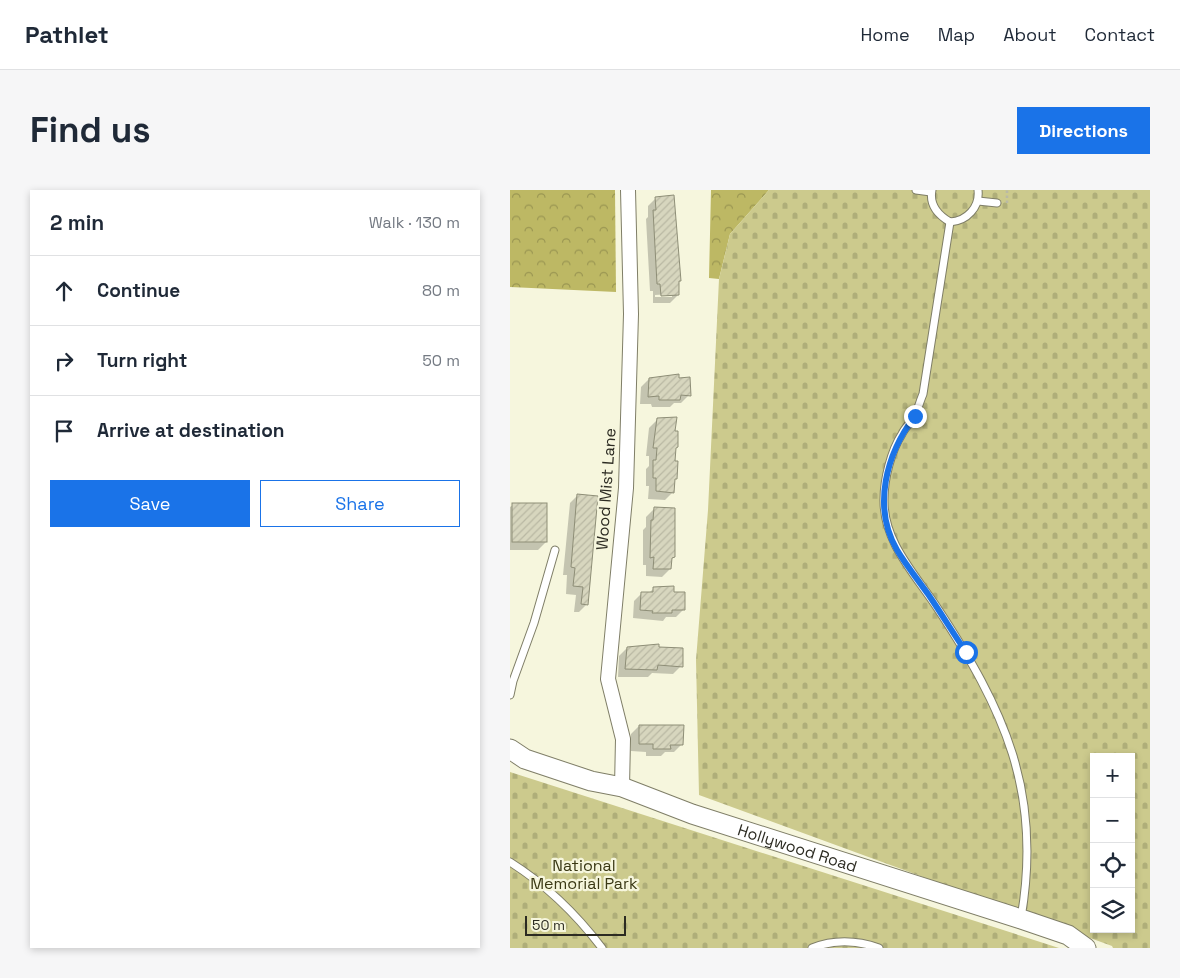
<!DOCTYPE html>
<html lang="en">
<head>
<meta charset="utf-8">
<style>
  body { margin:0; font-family:"Space Grotesk",sans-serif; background:#f6f6f7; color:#1f2937 }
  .controls { position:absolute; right:15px; bottom:15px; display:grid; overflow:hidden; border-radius:0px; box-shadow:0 2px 8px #0003 }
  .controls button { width:45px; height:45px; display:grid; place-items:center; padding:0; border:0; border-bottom:1px solid #e0e1e3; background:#fff; color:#1f2937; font:25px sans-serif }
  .scale { position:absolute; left:15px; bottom:12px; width:101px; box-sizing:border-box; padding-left:5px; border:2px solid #2c2b22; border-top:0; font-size:14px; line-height:18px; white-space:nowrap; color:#2c2b22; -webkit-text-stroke:4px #f6f6dd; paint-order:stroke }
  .stop { position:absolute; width:15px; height:15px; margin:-11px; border:4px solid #1a73e8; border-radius:50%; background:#fff }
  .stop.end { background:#1a73e8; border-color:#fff; box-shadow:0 1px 5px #0008 }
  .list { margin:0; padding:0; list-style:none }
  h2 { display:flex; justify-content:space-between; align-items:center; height:65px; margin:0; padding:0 20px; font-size:21px }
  h2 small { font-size:16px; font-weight:400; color:#747a83 }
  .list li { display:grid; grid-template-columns:32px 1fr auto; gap:15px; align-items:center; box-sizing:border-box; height:70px; padding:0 20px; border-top:1px solid #e0e1e3 }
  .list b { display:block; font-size:19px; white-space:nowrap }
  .list em { font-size:16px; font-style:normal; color:#747a83 }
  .actions { display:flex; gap:10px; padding:15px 20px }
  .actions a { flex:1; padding:11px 0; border:1px solid #1a73e8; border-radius:0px; text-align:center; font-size:18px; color:#1a73e8 }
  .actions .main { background:#1a73e8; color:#fff }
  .icon { flex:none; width:28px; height:28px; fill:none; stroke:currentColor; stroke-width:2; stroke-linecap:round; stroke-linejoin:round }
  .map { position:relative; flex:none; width:640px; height:758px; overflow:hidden; border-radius:0px }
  header { display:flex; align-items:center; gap:30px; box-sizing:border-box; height:70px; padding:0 25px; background:#fff; border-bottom:1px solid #e0e1e3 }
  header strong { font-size:24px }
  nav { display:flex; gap:28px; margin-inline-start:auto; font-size:18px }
  .intro { display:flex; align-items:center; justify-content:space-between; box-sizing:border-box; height:120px; padding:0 30px }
  h1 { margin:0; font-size:35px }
  .button { padding:12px 22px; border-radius:0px; background:#1a73e8; color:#fff; font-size:18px; font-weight:700 }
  main { display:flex; gap:30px; padding:0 30px }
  aside { flex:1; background:#fff; border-radius:0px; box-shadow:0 2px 8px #0003 }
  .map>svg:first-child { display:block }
</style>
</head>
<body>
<header>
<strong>Pathlet</strong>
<nav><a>Home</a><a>Map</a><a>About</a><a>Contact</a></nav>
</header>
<div class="intro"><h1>Find us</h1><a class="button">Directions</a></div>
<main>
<aside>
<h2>2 min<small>Walk · 130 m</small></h2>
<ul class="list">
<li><svg class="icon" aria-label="ahead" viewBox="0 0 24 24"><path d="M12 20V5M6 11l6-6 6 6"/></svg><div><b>Continue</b></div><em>80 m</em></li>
<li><svg class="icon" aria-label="right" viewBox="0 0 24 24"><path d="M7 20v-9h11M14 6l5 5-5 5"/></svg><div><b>Turn right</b></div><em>50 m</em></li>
<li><svg class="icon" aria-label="arrive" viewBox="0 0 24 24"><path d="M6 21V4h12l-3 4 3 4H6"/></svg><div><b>Arrive at destination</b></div></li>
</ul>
<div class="actions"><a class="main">Save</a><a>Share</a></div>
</aside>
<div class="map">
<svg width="640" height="758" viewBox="0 0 640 758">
  <defs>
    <pattern id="forest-crowns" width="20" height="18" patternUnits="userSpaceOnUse" patternTransform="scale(1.25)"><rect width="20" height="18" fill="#bdb864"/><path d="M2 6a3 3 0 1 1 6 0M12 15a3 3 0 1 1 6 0" fill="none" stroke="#9a9652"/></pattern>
    <pattern id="cemetery-stones" width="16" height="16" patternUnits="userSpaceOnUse" patternTransform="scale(1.25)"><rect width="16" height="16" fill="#ccca8d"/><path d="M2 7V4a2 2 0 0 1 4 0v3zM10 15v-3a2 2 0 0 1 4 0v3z" fill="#afae79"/></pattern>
    <pattern id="building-hatch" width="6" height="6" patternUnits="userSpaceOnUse" patternTransform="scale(1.25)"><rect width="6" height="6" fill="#d7d6be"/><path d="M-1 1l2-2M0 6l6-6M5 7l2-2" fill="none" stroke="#b9b8a3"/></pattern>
  </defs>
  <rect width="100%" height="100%" fill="#f6f6dd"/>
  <!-- forest -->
  <g fill="url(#forest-crowns)">
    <polygon points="0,0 105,0 106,102 0,97"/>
    <polygon points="201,0 259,0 220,44 209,89 199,88"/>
  </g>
  <!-- cemetery -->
  <g fill="url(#cemetery-stones)" fill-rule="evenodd">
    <path d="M259,0H640V758H603L602,756L189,605L186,470L198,320L209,89L220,44ZM584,567H621V739H584Z"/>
    <polygon points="0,582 549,758 0,758"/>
  </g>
  <!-- shadow -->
  <g fill="#0003" fill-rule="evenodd">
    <path d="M146,8L170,91L168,93V105L160,113H143V101H140L136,29L138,27V16ZM162,104V107H145V105Z"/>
    <polygon points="150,186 168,186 168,189 179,205 171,213 164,213 160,217 142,217 141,214 130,214 131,197 139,189 147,189"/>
    <polygon points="147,230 164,242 166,288 163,291 163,302 155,310 138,309 139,296 136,296 136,279 139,276 139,266 136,266 139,238"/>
    <polygon points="68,305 77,414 69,422 64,422 66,405 56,404 57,385 53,385 60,313"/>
    <polygon points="3,315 36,352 28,360 0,360 0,317"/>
    <polygon points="144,319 164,367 160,370 160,379 152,387 136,386 136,375 133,375 133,340 136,337 136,327"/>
    <polygon points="144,398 162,403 174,419 166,427 156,427 153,431 123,428 124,411 132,403 139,403"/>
    <polygon points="117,458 148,458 171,476 163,484 142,483 138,487 108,487 109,466"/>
    <polygon points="129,536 172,554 164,562 155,562 151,566 136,566 136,562 121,561 121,544"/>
  </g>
  <!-- building -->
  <g fill="url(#building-hatch)" stroke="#8e8e77">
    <polygon points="164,5 171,91 169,91 169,105 151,106 150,94 147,94 143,20 146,20 145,7"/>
    <polygon points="169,184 169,188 180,187 181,206 171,205 170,210 149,210 149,206 138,207 139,188"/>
    <polygon points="167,227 165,241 168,241 168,257 166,258 165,271 168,271 167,289 165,289 164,303 146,301 146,288 143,288 143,270 146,270 147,258 143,258 147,228"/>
    <polygon points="67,304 88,306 78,415 71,414 73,397 63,396 65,378 61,377"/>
    <rect x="2" y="313" width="35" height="39"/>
    <polygon points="144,317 165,318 165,367 162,368 161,379 143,379 144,367 140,368 141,330 143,330"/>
    <polygon points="164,396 164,402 175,402 175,420 162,420 162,423 142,423 143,421 130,420 131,402 143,402 143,397"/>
    <polygon points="149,454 149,457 173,458 173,477 148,475 147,480 115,479 117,457"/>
    <polygon points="129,535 174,535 173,555 160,555 161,559 143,559 143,554 129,554"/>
  </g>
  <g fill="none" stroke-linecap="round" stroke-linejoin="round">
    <defs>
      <g id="lane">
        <polyline points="406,0 421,2"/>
        <path d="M422,0C419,15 428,25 440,32C457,31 470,17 468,0"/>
        <polyline points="468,11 487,13"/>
        <path d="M440,32L413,204C410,211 408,219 405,225C402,232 395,237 392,244C381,261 374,289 374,309C373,351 404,383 426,416C494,519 533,602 511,728"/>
        <polyline points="0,505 3,491 24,433 45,360"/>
        <path d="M0,672C35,694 67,725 92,758"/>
        <path d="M302,758C325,749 346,750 369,758"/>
      </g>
      <polyline id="street" points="112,597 113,549 98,489 116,298 121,124 118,0"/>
      <g id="secondary">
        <path id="s1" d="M0,559L15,569L81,591L112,597L182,624L511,729L558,745L576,758"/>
      </g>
    </defs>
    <!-- lane casing -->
    <use href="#lane" stroke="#7f7e67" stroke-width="9"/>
    <!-- street casing -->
    <use href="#street" stroke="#7f7e67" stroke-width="16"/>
    <!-- secondary casing -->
    <use href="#secondary" stroke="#7f7e67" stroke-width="21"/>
    <!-- path -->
    <polyline stroke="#b9b9a5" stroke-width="2.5" stroke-dasharray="2.5 2.5" stroke-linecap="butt" points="497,13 497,0"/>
    <!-- lane -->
    <use href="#lane" stroke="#fff" stroke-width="7"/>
    <!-- street -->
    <use href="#street" stroke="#fff" stroke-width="14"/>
    <!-- secondary -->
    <use href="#secondary" stroke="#fff" stroke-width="19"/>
  </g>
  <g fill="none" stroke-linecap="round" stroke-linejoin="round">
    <!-- route -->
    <path stroke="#1a73e8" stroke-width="6" d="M405,226C376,264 362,317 387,360C396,375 408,390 418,404C431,423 443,443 456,462"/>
  </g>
  <g text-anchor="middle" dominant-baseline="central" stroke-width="4.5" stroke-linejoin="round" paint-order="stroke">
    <!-- street labels -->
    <g font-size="16" fill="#2c2b22" stroke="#f6f6dd">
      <text transform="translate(96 299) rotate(-86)">Wood Mist Lane</text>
      <text stroke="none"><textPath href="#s1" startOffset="305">Hollywood Road</textPath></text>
    </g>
    <!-- park labels -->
    <g font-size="16" fill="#3a3814" stroke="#f6f6dd">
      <text x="74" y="675">National<tspan x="74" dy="18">Memorial Park</tspan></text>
    </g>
  </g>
</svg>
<div class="controls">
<button>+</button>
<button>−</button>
<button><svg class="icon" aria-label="locate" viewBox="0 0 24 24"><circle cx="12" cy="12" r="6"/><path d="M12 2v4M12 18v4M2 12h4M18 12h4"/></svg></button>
<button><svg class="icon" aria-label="layers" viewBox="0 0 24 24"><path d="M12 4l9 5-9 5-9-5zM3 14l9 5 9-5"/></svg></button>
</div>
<div class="scale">50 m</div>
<div class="stop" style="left:456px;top:462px"></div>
<div class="stop end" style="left:405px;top:226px"></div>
</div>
</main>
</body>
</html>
